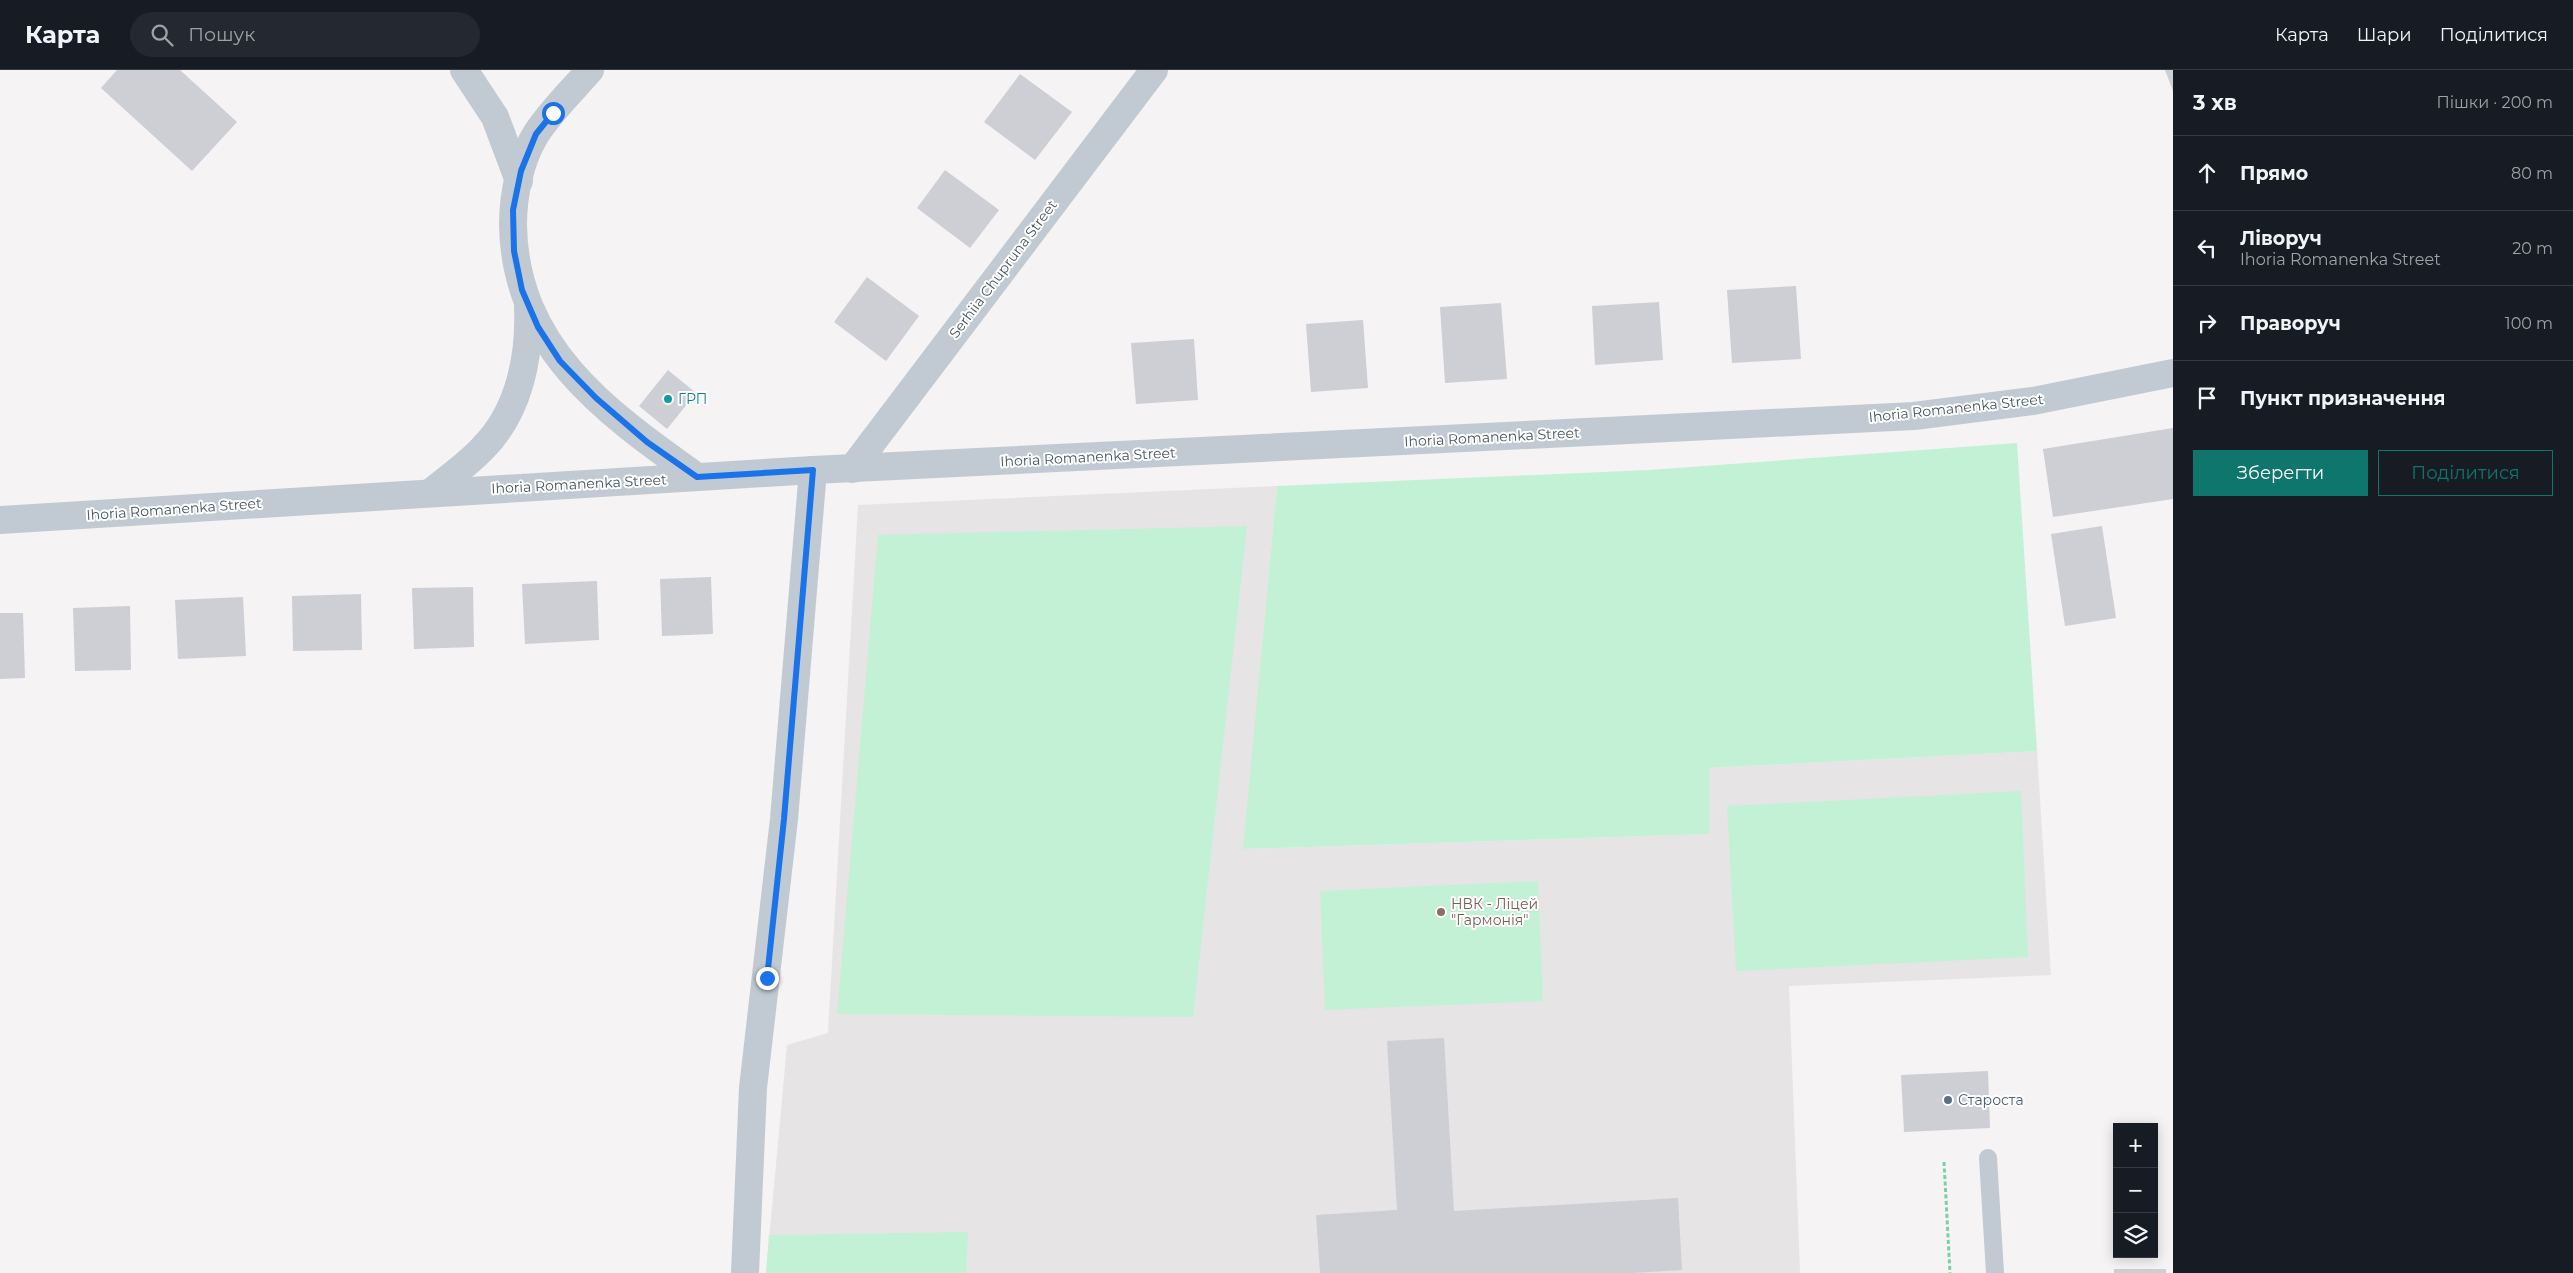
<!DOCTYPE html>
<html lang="uk">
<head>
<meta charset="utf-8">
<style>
  body { margin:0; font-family:Montserrat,sans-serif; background:#242831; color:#f1f3f6 }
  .controls { position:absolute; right:15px; bottom:15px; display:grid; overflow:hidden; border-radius:0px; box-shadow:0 2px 12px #0003 }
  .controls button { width:45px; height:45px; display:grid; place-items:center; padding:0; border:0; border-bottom:1px solid #363941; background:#171b24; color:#f1f3f6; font:25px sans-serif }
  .stop { position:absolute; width:15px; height:15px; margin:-11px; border:4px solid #1a73e8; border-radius:50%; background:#fff }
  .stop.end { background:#1a73e8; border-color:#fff; box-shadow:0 1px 5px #0008 }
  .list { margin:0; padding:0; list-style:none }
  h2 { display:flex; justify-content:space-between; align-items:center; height:65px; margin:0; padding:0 20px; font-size:21px }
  h2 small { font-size:16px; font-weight:400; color:#9ea1a6 }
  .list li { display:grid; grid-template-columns:32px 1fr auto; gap:15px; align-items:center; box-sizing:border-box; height:75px; padding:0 20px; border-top:1px solid #363941 }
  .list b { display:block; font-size:19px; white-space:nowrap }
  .list p { margin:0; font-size:16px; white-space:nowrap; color:#9ea1a6 }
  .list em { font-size:16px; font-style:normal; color:#9ea1a6 }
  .actions { display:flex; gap:10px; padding:15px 20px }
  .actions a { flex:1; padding:11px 0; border:1px solid #0f766e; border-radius:0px; text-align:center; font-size:18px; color:#0f766e }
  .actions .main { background:#0f766e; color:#fff }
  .icon { flex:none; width:28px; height:28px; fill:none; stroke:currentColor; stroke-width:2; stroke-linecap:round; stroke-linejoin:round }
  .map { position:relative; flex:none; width:2173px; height:1203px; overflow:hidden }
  header { display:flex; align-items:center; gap:30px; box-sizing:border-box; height:70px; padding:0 25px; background:#171b24; border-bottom:1px solid #363941 }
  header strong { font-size:24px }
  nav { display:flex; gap:28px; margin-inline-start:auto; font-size:18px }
  .search { width:350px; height:45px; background:#242831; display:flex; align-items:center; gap:12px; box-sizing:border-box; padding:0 18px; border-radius:28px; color:#9ea1a6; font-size:19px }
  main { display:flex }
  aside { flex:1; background:#171b24 }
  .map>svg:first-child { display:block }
</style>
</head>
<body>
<header>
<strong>Карта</strong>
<div class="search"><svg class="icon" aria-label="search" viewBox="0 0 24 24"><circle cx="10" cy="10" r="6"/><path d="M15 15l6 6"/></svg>Пошук</div>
<nav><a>Карта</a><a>Шари</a><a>Поділитися</a></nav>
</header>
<main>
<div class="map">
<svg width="2173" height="1203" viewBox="0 0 2173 1203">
  <rect width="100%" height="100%" fill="#f5f3f3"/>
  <!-- education -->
  <polygon fill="#e6e4e5" points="1277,416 1244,779 1709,764 1709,698 2037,681 2051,905 1789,916 1800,1203 766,1203 787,975 828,963 858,435"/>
  <!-- green -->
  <g fill="#c3f1d5">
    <polygon points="2017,373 2037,681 1709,698 1709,764 1243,779 1277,416 1649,400"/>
    <polygon points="1247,456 1193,947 837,944 878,465"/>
    <polygon points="2021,721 2028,887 1736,901 1727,736"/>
    <polygon points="1538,811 1543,931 1325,940 1320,821"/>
    <polygon points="968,1162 966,1203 766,1203 769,1165"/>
  </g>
  <!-- building -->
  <g fill="#cdcfd5">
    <polygon points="117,0 180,0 237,52 192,101 101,18"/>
    <polygon points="2165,0 2173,0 2173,21"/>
    <polygon points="1020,4 1072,42 1035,90 984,52"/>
    <polygon points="945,100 999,140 970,178 917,138"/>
    <polygon points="867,207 919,246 886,291 834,252"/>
    <polygon points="1796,216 1801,289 1732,293 1727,220"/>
    <polygon points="1659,232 1663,290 1595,295 1592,236"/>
    <polygon points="1501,233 1507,309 1445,313 1440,237"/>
    <polygon points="1363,250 1368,318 1311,322 1306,254"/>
    <polygon points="1194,269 1198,330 1136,334 1131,273"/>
    <polygon points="668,300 696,323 667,359 639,336"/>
    <polygon points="2173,358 2173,429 2053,447 2043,379"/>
    <polygon points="2102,456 2116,548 2065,556 2051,464"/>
    <polygon points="711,507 713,564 662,566 660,509"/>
    <polygon points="597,511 599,570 525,574 522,514"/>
    <polygon points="473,517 474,577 414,579 412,518"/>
    <polygon points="361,524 362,580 293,581 292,526"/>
    <polygon points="243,527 246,586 178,589 175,530"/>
    <polygon points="130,536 131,600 75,601 73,538"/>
    <polygon points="0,543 23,543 25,608 0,609"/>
    <polygon points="1444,968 1454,1141 1678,1128 1682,1200 1632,1203 1320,1203 1316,1145 1397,1140 1387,971"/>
    <polygon points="1988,1001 1990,1058 1904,1062 1901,1005"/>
    <rect x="2114" y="1199" width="52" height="4"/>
  </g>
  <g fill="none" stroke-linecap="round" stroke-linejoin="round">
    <!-- path -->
    <polyline stroke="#7ad0a6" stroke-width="3" stroke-dasharray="4 2.5" stroke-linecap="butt" points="1944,1092 1950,1203"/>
    <!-- lane -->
    <polyline stroke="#c1cad2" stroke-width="18" points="1988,1088 1995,1203"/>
    <!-- street -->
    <g stroke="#c1cad2" stroke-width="28">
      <polyline points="464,0 495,47 519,111"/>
      <path d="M590,0C572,21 551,41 536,64C520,90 513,125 513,155C515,278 606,342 697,407"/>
      <polyline points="852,399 1154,0"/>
      <path d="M430,423C448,408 467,395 483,378C519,342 530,287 528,238"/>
      <polyline points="0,450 813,400 1914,346 2033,331 2173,303"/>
      <polyline points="745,1203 753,1018 784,749 813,400"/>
    </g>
  </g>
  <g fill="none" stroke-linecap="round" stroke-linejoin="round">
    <!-- route -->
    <polyline stroke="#1a73e8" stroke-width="6" points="553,43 536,64 521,101 513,140 514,181 522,220 528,234 538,257 560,291 596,328 647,372 697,407 813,400 784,749 767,908"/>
  </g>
  <!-- markers -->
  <circle fill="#0f9aa8" stroke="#fff" stroke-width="2" cx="668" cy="329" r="5"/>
  <circle fill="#8d6e63" stroke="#fff" stroke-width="2" cx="1441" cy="842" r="5"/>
  <circle fill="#5c6f8a" stroke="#fff" stroke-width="2" cx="1948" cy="1030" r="5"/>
  <g text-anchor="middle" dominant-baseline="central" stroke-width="4" stroke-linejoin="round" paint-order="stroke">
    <!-- street labels -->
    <g font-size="14" fill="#4a5661" stroke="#fff">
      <text transform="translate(1003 199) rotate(-53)">Serhiia Chupruna Street</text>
      <text transform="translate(1956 338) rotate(-6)">Ihoria Romanenka Street</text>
      <text transform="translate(1492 367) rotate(-3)">Ihoria Romanenka Street</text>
      <text transform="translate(1088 387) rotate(-3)">Ihoria Romanenka Street</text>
      <text transform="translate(579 414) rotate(-3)">Ihoria Romanenka Street</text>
      <text transform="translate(174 439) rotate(-4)">Ihoria Romanenka Street</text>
    </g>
    <!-- culture labels -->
    <g font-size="14" fill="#0d838f" stroke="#fff" text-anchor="start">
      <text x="678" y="329">ГРП</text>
    </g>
    <!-- education labels -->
    <g font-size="14" fill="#785e54" stroke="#fff" text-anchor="start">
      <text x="1451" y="834">НВК - Ліцей<tspan x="1451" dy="16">"Гармонія"</tspan></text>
    </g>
    <!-- service labels -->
    <g font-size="14" fill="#4e5e75" stroke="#fff" text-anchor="start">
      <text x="1958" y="1030">Староста</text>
    </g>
  </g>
</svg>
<div class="controls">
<button>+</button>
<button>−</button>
<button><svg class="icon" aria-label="layers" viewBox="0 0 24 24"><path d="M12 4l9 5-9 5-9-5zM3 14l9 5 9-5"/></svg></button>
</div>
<div class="stop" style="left:553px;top:43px"></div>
<div class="stop end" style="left:767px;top:908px"></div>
</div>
<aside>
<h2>3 хв<small>Пішки · 200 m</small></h2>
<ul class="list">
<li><svg class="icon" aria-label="ahead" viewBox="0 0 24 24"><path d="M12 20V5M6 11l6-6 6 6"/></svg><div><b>Прямо</b></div><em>80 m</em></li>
<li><svg class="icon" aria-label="left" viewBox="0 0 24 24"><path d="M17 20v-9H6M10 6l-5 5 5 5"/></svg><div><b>Ліворуч</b><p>Ihoria Romanenka Street</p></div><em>20 m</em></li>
<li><svg class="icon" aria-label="right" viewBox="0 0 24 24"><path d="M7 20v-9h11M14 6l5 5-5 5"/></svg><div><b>Праворуч</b></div><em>100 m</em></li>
<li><svg class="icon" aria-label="arrive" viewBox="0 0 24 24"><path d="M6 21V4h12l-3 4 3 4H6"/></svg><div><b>Пункт призначення</b></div></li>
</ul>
<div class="actions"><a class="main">Зберегти</a><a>Поділитися</a></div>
</aside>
</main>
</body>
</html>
